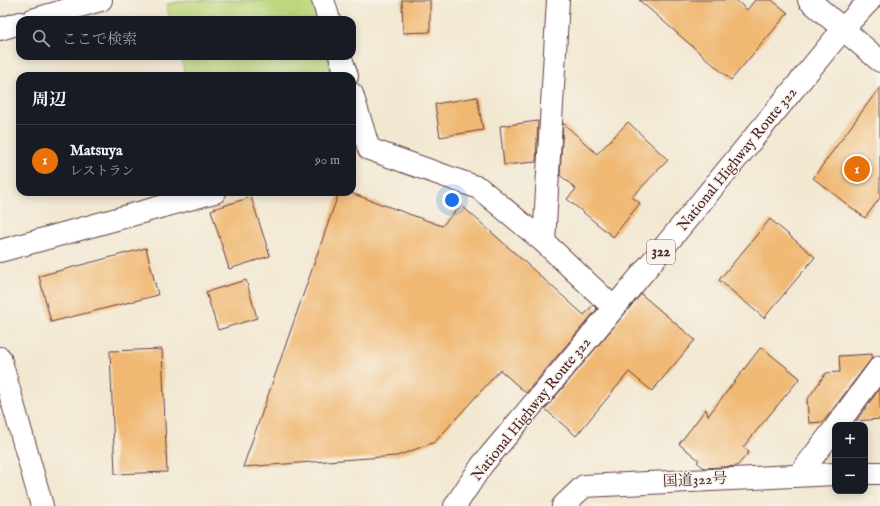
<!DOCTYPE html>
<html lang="ja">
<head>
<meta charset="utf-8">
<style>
  body { margin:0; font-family:"IM FELL English","Noto Serif JP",serif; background:#20242c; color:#f1f3f6 }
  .controls { position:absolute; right:12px; bottom:12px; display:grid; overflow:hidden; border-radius:8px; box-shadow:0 2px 10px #0003 }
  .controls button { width:36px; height:36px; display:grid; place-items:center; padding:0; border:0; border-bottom:1px solid #363941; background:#171b24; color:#f1f3f6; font:20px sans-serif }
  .you { position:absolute; left:452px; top:200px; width:14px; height:14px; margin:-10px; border:3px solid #fff; border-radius:50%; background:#1a73e8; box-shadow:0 0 0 6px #1a73e833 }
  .badge { display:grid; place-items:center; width:26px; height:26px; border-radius:50%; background:#b45309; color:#fff; font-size:13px; font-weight:700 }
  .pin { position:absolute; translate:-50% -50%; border:2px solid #fff; box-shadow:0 1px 4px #0006 }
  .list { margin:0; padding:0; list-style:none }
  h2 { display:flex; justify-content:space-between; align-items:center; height:52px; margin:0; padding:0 16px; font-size:17px }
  h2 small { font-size:13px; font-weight:400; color:#9ea1a6 }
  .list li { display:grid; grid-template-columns:26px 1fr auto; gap:12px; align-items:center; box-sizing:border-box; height:72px; padding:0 16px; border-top:1px solid #363941 }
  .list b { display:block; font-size:15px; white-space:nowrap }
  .list p { margin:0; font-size:13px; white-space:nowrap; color:#9ea1a6 }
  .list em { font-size:13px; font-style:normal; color:#9ea1a6 }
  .icon { flex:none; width:22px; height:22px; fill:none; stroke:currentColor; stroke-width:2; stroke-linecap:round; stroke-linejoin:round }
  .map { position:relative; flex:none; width:880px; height:506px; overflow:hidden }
  .search { position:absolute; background:#171b24; box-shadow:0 2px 10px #0003; left:16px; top:16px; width:340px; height:44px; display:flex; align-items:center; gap:10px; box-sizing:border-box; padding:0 14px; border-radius:12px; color:#9ea1a6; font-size:15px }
  .panel { position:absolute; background:#171b24; box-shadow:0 2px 10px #0003; left:16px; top:72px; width:340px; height:124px; border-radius:12px }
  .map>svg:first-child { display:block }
</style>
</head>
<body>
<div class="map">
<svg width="880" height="506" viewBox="0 0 880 506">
  <rect width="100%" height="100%" fill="#f7f3e8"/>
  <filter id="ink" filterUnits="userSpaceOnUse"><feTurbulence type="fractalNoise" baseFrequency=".025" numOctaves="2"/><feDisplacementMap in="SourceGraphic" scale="8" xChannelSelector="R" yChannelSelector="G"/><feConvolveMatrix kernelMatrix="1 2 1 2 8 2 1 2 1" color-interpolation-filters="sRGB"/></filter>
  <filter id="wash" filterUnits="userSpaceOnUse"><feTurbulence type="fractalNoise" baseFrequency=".012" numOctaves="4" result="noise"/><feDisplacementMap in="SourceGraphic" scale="16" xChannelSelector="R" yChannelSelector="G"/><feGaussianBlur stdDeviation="0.9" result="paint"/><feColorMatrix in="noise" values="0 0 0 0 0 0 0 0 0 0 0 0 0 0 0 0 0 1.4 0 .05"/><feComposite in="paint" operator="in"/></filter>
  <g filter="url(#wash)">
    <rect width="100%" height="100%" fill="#f2e8d1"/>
    <!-- green -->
    <g fill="#bcd77d" stroke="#837b54">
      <polygon points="186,0 312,0 318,20 171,20 166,5"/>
      <polygon points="180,56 328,56 333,76 186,76"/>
    </g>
    <g id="blocks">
      <!-- building -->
      <g fill="#f0b872">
        <polygon points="402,0 430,0 430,32 403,33"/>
        <polygon points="639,0 736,0 747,10 755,0 772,0 788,13 731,80"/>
        <polygon points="880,87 880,198 865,218 813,178"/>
        <polygon points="477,97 483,130 440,137 435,104"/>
        <polygon points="538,121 536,162 504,165 500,126"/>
        <polygon points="628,122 668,160 632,197 640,203 613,237 567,199 576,189 560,175 563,123 597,154"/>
        <polygon points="339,192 348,192 442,226 461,205 584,315 593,305 597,309 526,393 500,370 435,442 397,456 243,467"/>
        <polygon points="251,197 270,256 229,269 211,210"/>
        <polygon points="770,219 815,257 764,318 719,280"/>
        <polygon points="146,248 158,295 51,322 39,276"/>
        <polygon points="246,280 257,318 218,330 206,292"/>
        <polygon points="641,294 695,340 652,391 629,372 576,436 545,409"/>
        <polygon points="761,347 800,378 743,447 749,452 737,466 704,468 697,462 699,460 679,444 706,409 708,416"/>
        <polygon points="162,349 167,472 115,474 110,351"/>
        <polygon points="872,354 872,358 823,422 809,423 807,400 826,373 840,372 839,356"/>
        <polygon points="880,388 880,419 856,421"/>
      </g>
    </g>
  </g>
  <g filter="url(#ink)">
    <use href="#blocks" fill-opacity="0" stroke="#633d44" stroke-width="1"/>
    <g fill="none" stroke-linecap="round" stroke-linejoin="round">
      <defs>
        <g id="minor">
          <polyline points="323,0 329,20"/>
          <polyline points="809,0 880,61"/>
          <polyline points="32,20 101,0"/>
          <polyline points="0,29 20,23"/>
          <polyline points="340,56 347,76"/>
          <polyline points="352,94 369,149 479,188 544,242 614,308"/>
          <polyline points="544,242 558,0"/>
          <polyline points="0,251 215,192"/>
          <polyline points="0,358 42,506"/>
          <polyline points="837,425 880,367"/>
          <polyline points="865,473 880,473"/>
          <polyline points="799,475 835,428"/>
          <polyline points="563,506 584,486 835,474"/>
        </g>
        <polyline id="highway" points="455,506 482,465 614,308 843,29 870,0"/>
      </defs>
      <!-- minor casing -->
      <use href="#minor" stroke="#633d44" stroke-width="24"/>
      <!-- highway casing -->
      <use href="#highway" stroke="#633d44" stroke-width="24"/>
      <!-- minor -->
      <use href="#minor" stroke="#fff" stroke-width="22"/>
      <!-- highway -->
      <use href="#highway" stroke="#fff" stroke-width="22"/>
    </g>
  </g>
  <g text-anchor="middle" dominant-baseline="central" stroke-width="3" stroke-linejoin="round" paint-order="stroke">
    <!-- shield labels -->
    <rect fill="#f7f3e8" stroke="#7e5f64" stroke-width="1" x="647" y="240" width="28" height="24" rx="3"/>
    <g font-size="14" font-weight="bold" fill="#4a1f2b">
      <text x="661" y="252">322</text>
    </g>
    <!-- street labels -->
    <g font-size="15" fill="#4a1f2b" stroke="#f7f3e8">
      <text transform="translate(737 159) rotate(-51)">National Highway Route 322</text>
      <text transform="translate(531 409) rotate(-51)">National Highway Route 322</text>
      <text transform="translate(695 480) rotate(-3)">国道322号</text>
    </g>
  </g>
</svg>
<div class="controls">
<button>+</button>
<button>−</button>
</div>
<div class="you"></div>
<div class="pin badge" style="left:857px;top:169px;background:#e8710a">1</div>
<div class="search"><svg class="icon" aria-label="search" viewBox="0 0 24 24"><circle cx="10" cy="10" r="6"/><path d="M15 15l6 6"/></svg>ここで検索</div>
<section class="panel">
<h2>周辺<small></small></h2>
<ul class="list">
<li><span class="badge" style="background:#e8710a">1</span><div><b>Matsuya</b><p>レストラン</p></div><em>90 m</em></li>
</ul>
</section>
</div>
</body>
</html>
